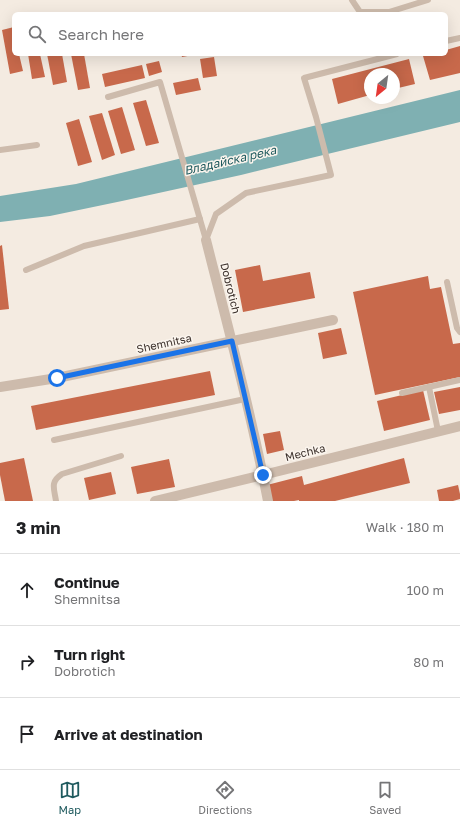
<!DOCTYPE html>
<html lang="en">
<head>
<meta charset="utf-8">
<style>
  body { margin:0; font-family:"Golos Text",sans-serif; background:#f2f2f2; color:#202124 }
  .compass { position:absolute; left:364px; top:68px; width:36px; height:36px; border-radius:50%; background:#fff; box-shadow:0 4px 16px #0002; rotate:209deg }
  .stop { position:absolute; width:12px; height:12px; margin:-9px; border:3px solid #1a73e8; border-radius:50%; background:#fff }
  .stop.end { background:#1a73e8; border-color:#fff; box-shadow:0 1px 4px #0008 }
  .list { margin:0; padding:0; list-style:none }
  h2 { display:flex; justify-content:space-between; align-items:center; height:52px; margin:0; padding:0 16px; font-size:17px }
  h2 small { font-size:13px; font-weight:400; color:#757577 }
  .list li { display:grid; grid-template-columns:26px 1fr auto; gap:12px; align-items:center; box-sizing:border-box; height:72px; padding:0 16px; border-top:1px solid #e0e0e0 }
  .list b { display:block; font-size:15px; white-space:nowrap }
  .list p { margin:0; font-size:13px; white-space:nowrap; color:#757577 }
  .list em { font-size:13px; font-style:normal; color:#757577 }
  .icon { flex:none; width:22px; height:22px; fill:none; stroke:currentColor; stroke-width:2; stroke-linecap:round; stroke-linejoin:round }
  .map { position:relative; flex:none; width:460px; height:501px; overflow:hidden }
  .search { position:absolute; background:#fff; box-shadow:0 4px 16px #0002; left:12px; right:12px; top:12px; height:44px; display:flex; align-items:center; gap:10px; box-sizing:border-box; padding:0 14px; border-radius:6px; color:#757577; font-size:15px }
  .sheet { height:268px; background:#fff }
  nav { display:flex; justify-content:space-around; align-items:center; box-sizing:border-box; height:56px; border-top:1px solid #e0e0e0; background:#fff; font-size:11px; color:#757577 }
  nav a { display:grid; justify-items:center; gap:2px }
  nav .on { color:#1f5a5e }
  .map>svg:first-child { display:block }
</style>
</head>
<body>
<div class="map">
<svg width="460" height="501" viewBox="0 0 460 501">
  <rect width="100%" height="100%" fill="#f4ebe1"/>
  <!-- water -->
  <polygon fill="#7fb0b2" points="460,90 460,122 241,175 122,201 50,216 0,222 0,196 76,184"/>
  <!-- building -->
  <g fill="#c8694b">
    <polygon points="14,27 14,54 19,54 23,71 10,74 2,30"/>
    <polygon points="460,46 460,73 430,80 423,56 430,54 446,54 446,50"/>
    <polygon points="28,54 40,54 45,77 32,79"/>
    <polygon points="47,54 62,54 67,82 53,85"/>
    <polygon points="71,54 84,54 90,88 78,90"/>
    <polygon points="181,54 193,54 193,55 182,57"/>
    <polygon points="214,57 217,76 203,78 200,59"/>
    <polygon points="409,59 415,84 394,89 394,74 370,74 370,95 338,104 332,79"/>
    <polygon points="159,61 162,72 149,76 146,64"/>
    <polygon points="142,65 145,78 105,87 102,74"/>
    <polygon points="198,78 201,90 176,95 173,83"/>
    <polygon points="146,100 159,143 146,146 133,103"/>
    <polygon points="122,107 135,150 121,154 108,111"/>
    <polygon points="102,113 115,155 102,160 89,116"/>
    <polygon points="79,119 92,162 78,166 66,123"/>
    <polygon points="2,245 9,309 0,310 0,246"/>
    <polygon points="260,265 263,281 310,272 315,298 243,312 235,270"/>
    <polygon points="428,276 430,289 441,287 453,344 460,343 460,377 375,395 353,292"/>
    <polygon points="341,328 347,354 323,359 318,333"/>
    <polygon points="210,371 215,395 36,430 31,406"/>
    <polygon points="460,387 460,410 439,414 434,392"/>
    <polygon points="423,390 430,420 384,431 377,401"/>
    <polygon points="280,431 284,450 267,454 263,434"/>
    <polygon points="24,458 33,501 5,501 0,475 0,463"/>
    <polygon points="404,458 410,483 335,501 299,501 299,500 294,501 271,501 267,485 302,476 304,485"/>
    <polygon points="169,459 175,487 137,494 131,467"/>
    <polygon points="111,472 116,494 89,500 84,478"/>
    <polygon points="458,485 460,494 460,499 453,501 439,501 437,490"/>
  </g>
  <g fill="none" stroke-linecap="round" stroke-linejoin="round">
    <!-- lane -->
    <g stroke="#cdbbac" stroke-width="6">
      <polyline points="352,0 360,12 389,12 428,0"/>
      <polyline points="446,41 460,38"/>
      <polyline points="108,97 160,82 206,240"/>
      <polyline points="0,150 37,145"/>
      <polyline points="206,240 216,214 246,193 331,175 316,117 304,78 397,54"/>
      <polyline points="26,270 84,246 200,219"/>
      <polyline points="447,282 457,328 460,332"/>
      <polyline points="429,387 438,431"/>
      <polyline points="402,393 460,380"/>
      <polyline points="54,440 245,399"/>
      <path d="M56,501C54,488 50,482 62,474L121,456"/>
    </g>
    <!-- street -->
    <g stroke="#cdbbac" stroke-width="10">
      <path d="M206,240C228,327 251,413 268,501"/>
      <polyline points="0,387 57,378 333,320"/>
      <polyline points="155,501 263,475 460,426"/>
    </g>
  </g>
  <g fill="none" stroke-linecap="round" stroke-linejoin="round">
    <!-- route -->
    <polyline stroke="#1a73e8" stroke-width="5" points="57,378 232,341 263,475"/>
  </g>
  <g text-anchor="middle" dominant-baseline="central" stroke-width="3" stroke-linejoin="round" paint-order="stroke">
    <!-- street labels -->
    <g font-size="11" fill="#3b302b" stroke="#fbf5ee">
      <text transform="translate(231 288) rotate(76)">Dobrotich</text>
      <text transform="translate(164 343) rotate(-12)">Shemnitsa</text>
      <text transform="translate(305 452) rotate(-14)">Mechka</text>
    </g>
    <!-- water labels -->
    <g font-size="12" font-style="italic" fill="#1f5a5e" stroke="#fbf5ee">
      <text transform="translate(230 160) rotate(-13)">Владайска река</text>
    </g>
  </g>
</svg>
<svg class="compass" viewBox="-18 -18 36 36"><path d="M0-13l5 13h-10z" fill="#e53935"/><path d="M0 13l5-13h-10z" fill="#757577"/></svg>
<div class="stop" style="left:57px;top:378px"></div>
<div class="stop end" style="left:263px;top:475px"></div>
<div class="search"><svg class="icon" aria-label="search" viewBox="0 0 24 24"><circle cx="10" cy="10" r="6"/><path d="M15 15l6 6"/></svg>Search here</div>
</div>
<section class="sheet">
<h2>3 min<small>Walk · 180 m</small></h2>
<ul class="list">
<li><svg class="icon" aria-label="ahead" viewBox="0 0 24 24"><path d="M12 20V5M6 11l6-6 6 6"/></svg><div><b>Continue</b><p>Shemnitsa</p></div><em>100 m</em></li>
<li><svg class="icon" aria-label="right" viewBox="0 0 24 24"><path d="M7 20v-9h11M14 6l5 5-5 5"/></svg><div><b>Turn right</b><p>Dobrotich</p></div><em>80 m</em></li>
<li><svg class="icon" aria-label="arrive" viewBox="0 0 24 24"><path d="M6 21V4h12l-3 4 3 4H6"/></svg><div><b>Arrive at destination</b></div></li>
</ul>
</section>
<nav>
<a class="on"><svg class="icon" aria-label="map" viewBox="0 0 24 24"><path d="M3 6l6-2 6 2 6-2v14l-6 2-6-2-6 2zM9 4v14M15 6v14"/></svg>Map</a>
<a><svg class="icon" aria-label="directions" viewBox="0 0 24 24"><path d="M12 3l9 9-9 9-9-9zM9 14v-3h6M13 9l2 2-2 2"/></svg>Directions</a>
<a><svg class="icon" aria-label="saved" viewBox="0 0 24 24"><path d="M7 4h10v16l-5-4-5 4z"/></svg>Saved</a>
</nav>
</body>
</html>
